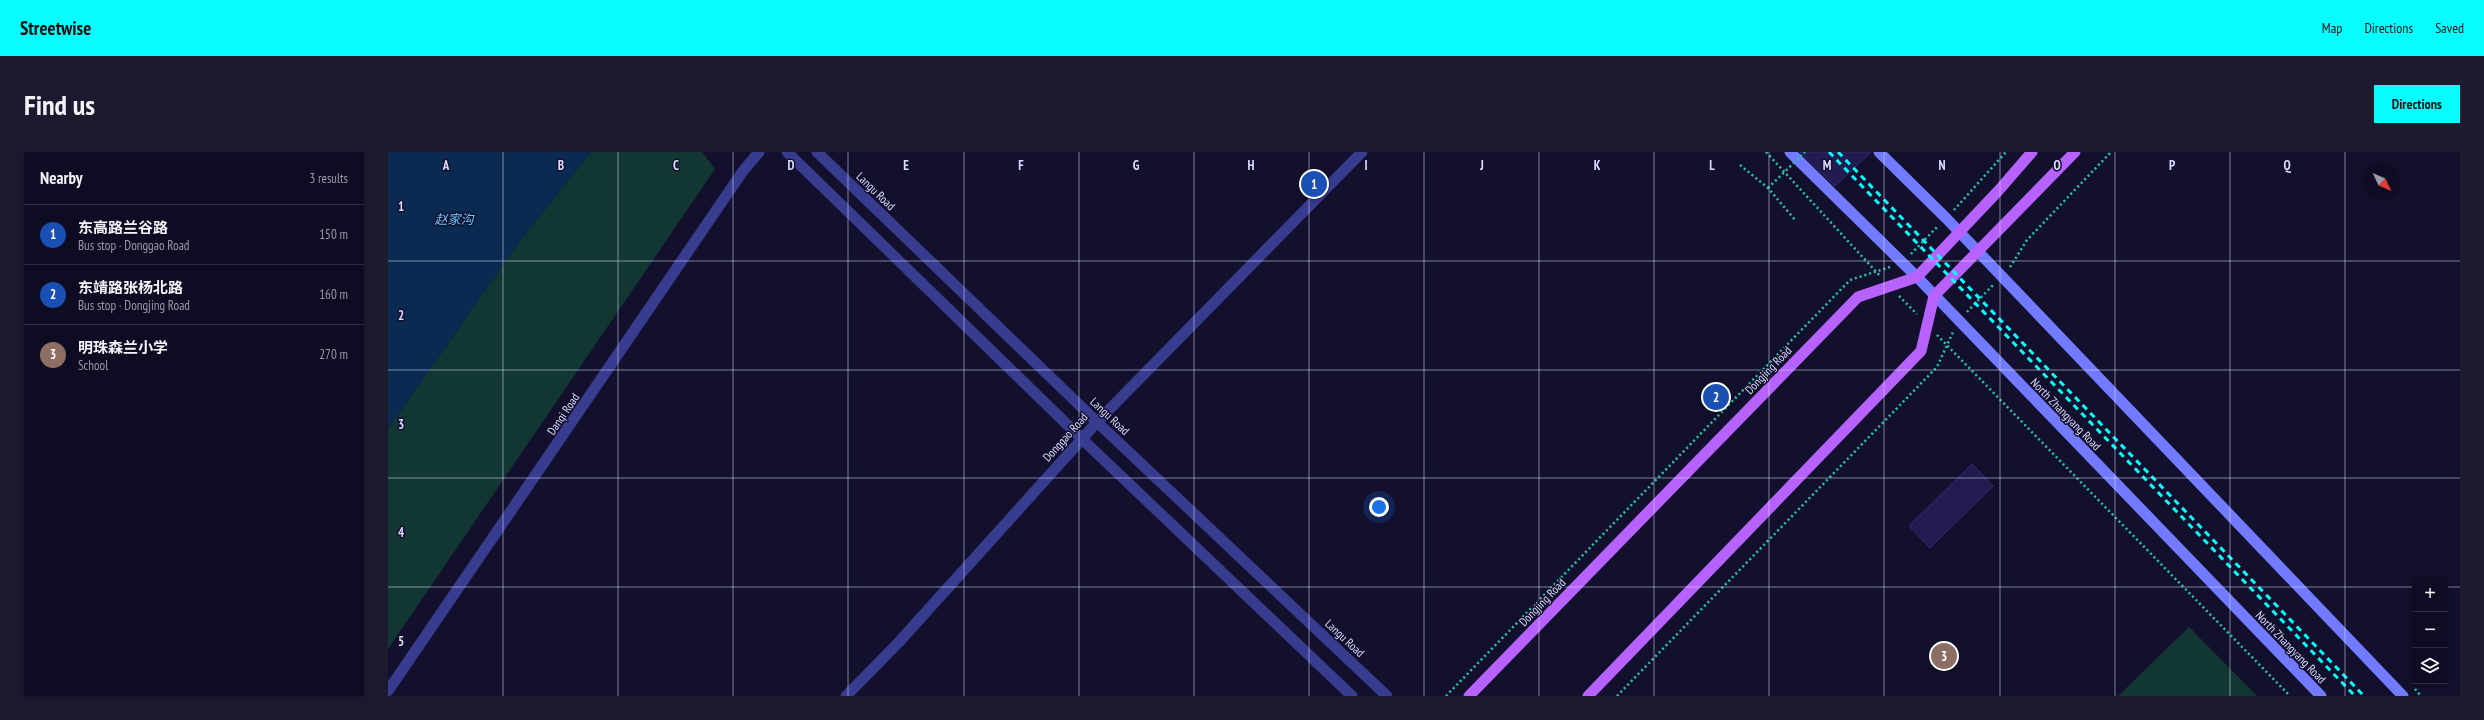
<!DOCTYPE html>
<html lang="en">
<head>
<meta charset="utf-8">
<style>
  body { margin:0; font-family:"PT Sans Narrow","Noto Sans SC",sans-serif; background:#1c1a2f; color:#f1f3f6 }
  .controls { position:absolute; right:12px; bottom:12px; display:grid; overflow:hidden; border-radius:0px; box-shadow:0 2px 6px #0003 }
  .controls button { width:36px; height:36px; display:grid; place-items:center; padding:0; border:0; border-bottom:1px solid #2e2c40; background:#0e0c22; color:#f1f3f6; font:20px sans-serif }
  .compass { position:absolute; left:1976px; top:12px; width:36px; height:36px; border-radius:50%; background:#0e0c22; box-shadow:0 2px 6px #0003; rotate:134deg }
  .you { position:absolute; left:991px; top:355px; width:14px; height:14px; margin:-10px; border:3px solid #fff; border-radius:50%; background:#1a73e8; box-shadow:0 0 0 6px #1a73e833 }
  .badge { display:grid; place-items:center; width:26px; height:26px; border-radius:50%; background:#07fcff; color:#fff; font-size:13px; font-weight:700 }
  .pin { position:absolute; translate:-50% -50%; border:2px solid #fff; box-shadow:0 1px 4px #0006 }
  .list { margin:0; padding:0; list-style:none }
  h2 { display:flex; justify-content:space-between; align-items:center; height:52px; margin:0; padding:0 16px; font-size:17px }
  h2 small { font-size:13px; font-weight:400; color:#9b9ba5 }
  .list li { display:grid; grid-template-columns:26px 1fr auto; gap:12px; align-items:center; box-sizing:border-box; height:60px; padding:0 16px; border-top:1px solid #2e2c40 }
  .list b { display:block; font-size:15px; white-space:nowrap }
  .list p { margin:0; font-size:13px; white-space:nowrap; color:#9b9ba5 }
  .list em { font-size:13px; font-style:normal; color:#9b9ba5 }
  .icon { flex:none; width:22px; height:22px; fill:none; stroke:currentColor; stroke-width:2; stroke-linecap:round; stroke-linejoin:round }
  .map { position:relative; flex:none; width:2072px; height:544px; overflow:hidden; border-radius:0px }
  header { display:flex; align-items:center; gap:24px; box-sizing:border-box; height:56px; padding:0 20px; background:#07fcff; color:#111 }
  header strong { font-size:19px }
  nav { display:flex; gap:22px; margin-inline-start:auto; font-size:14px }
  .intro { display:flex; align-items:center; justify-content:space-between; box-sizing:border-box; height:96px; padding:0 24px }
  h1 { margin:0; font-size:28px }
  .button { padding:10px 18px; border-radius:0px; background:#07fcff; color:#111; font-size:14px; font-weight:700 }
  main { display:flex; gap:24px; padding:0 24px }
  aside { flex:1; background:#0e0c22; border-radius:0px; box-shadow:0 2px 6px #0003 }
  .map>svg:first-child { display:block }
</style>
</head>
<body>
<header>
<strong>Streetwise</strong>
<nav><a>Map</a><a>Directions</a><a>Saved</a></nav>
</header>
<div class="intro"><h1>Find us</h1><a class="button">Directions</a></div>
<main>
<aside>
<h2>Nearby<small>3 results</small></h2>
<ul class="list">
<li><span class="badge" style="background:#1a4fb4">1</span><div><b>东高路兰谷路</b><p>Bus stop · Donggao Road</p></div><em>150 m</em></li>
<li><span class="badge" style="background:#1a4fb4">2</span><div><b>东靖路张杨北路</b><p>Bus stop · Dongjing Road</p></div><em>160 m</em></li>
<li><span class="badge" style="background:#8d6e63">3</span><div><b>明珠森兰小学</b><p>School</p></div><em>270 m</em></li>
</ul>
</aside>
<div class="map">
<svg width="2072" height="544" viewBox="0 0 2072 544">
  <rect width="100%" height="100%" fill="#12102d"/>
  <!-- green -->
  <g fill="#123733">
    <polygon points="203,0 314,0 327,17 0,497 0,277 131,90"/>
    <polygon points="1801,475 1869,544 1730,544"/>
  </g>
  <!-- water -->
  <polygon fill="#0a2a52" points="0,0 203,0 131,90 0,277"/>
  <!-- building -->
  <g fill="#211b4f" stroke="#342b7c">
    <polygon points="1412,0 1483,0 1447,34"/>
    <polygon points="1584,312 1605,334 1542,396 1521,374"/>
  </g>
  <g fill="none" stroke-linecap="round" stroke-linejoin="round">
    <!-- path -->
    <g stroke="#29c5ae" stroke-width="2.5" stroke-dasharray="2 3" stroke-linecap="butt">
      <polyline points="1378,0 1493,125"/>
      <polyline points="1352,13 1380,36 1408,69"/>
      <polyline points="1566,58 1618,0"/>
      <polyline points="1523,102 1550,74"/>
      <polyline points="1622,115 1639,88 1723,0"/>
      <polyline points="1511,144 1529,162"/>
      <polyline points="1579,160 1606,132"/>
      <polyline points="1549,183 1902,544"/>
      <polyline points="2027,537 2033,544"/>
      <polyline points="1058,544 1462,128 1502,115"/>
      <polyline points="1229,544 1549,215 1565,180"/>
    </g>
    <!-- minor -->
    <g stroke="#383c8e" stroke-width="11">
      <polyline points="399,0 694,287 709,270 429,0"/>
      <polyline points="0,539 355,19 371,0"/>
    </g>
    <!-- tertiary -->
    <g stroke="#383c8e" stroke-width="11">
      <polyline points="974,0 709,270 999,544"/>
      <polyline points="458,544 511,490 694,287 964,544"/>
    </g>
    <!-- secondary -->
    <g stroke="#727bff" stroke-width="11">
      <polyline points="1402,0 1529,125 1933,544"/>
      <polyline points="1491,0 1558,66 2015,544"/>
    </g>
    <!-- primary -->
    <g stroke="#b762ff" stroke-width="11">
      <polyline points="1081,544 1470,145 1529,125 1611,38 1644,0"/>
      <polyline points="1200,544 1533,199 1546,144 1687,0"/>
    </g>
    <!-- rail -->
    <g stroke="#07fcff" stroke-width="3" stroke-dasharray="6 5" stroke-linecap="butt">
      <polyline points="1441,0 1967,544"/>
      <polyline points="1450,0 1976,544"/>
    </g>
    <!-- path-bridge -->
    <polyline stroke="#29c5ae" stroke-width="2.5" stroke-dasharray="2 3" stroke-linecap="butt" points="1380,36 1417,0"/>
  </g>
  <!-- grid -->
  <path fill="none" stroke="#dcdbff" stroke-width="1" stroke-opacity="0.55" d="M115,0V544M230,0V544M345,0V544M460,0V544M576,0V544M691,0V544M806,0V544M921,0V544M1036,0V544M1151,0V544M1266,0V544M1381,0V544M1496,0V544M1612,0V544M1727,0V544M1842,0V544M1957,0V544M0,109H2072M0,218H2072M0,326H2072M0,435H2027M2057,435H2072"/>
  <g text-anchor="middle" dominant-baseline="central" stroke-width="3" stroke-linejoin="round" paint-order="stroke">
    <!-- street labels -->
    <g font-size="12" fill="#dcdbff" stroke="#12102d">
      <text transform="translate(488 39) rotate(44)">Langu Road</text>
      <text transform="translate(1380 218) rotate(-46)">Dongjing Road</text>
      <text transform="translate(175 262) rotate(-56)">Danqi Road</text>
      <text transform="translate(1678 262) rotate(46)">North Zhangyang Road</text>
      <text transform="translate(722 264) rotate(43)">Langu Road</text>
      <text transform="translate(677 285) rotate(-48)">Donggao Road</text>
      <text transform="translate(1154 450) rotate(-46)">Dongjing Road</text>
      <text transform="translate(957 486) rotate(43)">Langu Road</text>
      <text transform="translate(1903 495) rotate(46)">North Zhangyang Road</text>
    </g>
    <!-- water labels -->
    <g font-size="13" font-style="italic" fill="#69c7ff" stroke="#12102d">
      <text x="66" y="67">赵家沟</text>
    </g>
  </g>
  <g font-size="13" text-anchor="middle" font-weight="bold" fill="#dcdbff" stroke="#12102d" stroke-width="3" stroke-linejoin="round" paint-order="stroke">
    <text x="58" y="18">A</text>
    <text x="173" y="18">B</text>
    <text x="288" y="18">C</text>
    <text x="403" y="18">D</text>
    <text x="518" y="18">E</text>
    <text x="633" y="18">F</text>
    <text x="748" y="18">G</text>
    <text x="863" y="18">H</text>
    <text x="978" y="18">I</text>
    <text x="1094" y="18">J</text>
    <text x="1209" y="18">K</text>
    <text x="1324" y="18">L</text>
    <text x="1439" y="18">M</text>
    <text x="1554" y="18">N</text>
    <text x="1669" y="18">O</text>
    <text x="1784" y="18">P</text>
    <text x="1899" y="18">Q</text>
    <text x="13" y="59">1</text>
    <text x="13" y="168">2</text>
    <text x="13" y="277">3</text>
    <text x="13" y="385">4</text>
    <text x="13" y="494">5</text>
  </g>
</svg>
<div class="controls">
<button>+</button>
<button>−</button>
<button><svg class="icon" aria-label="layers" viewBox="0 0 24 24"><path d="M12 4l9 5-9 5-9-5zM3 14l9 5 9-5"/></svg></button>
</div>
<svg class="compass" viewBox="-18 -18 36 36"><path d="M0-13l5 13h-10z" fill="#e53935"/><path d="M0 13l5-13h-10z" fill="#9b9ba5"/></svg>
<div class="you"></div>
<div class="pin badge" style="left:926px;top:32px;background:#1a4fb4">1</div>
<div class="pin badge" style="left:1328px;top:245px;background:#1a4fb4">2</div>
<div class="pin badge" style="left:1556px;top:504px;background:#8d6e63">3</div>
</div>
</main>
</body>
</html>
